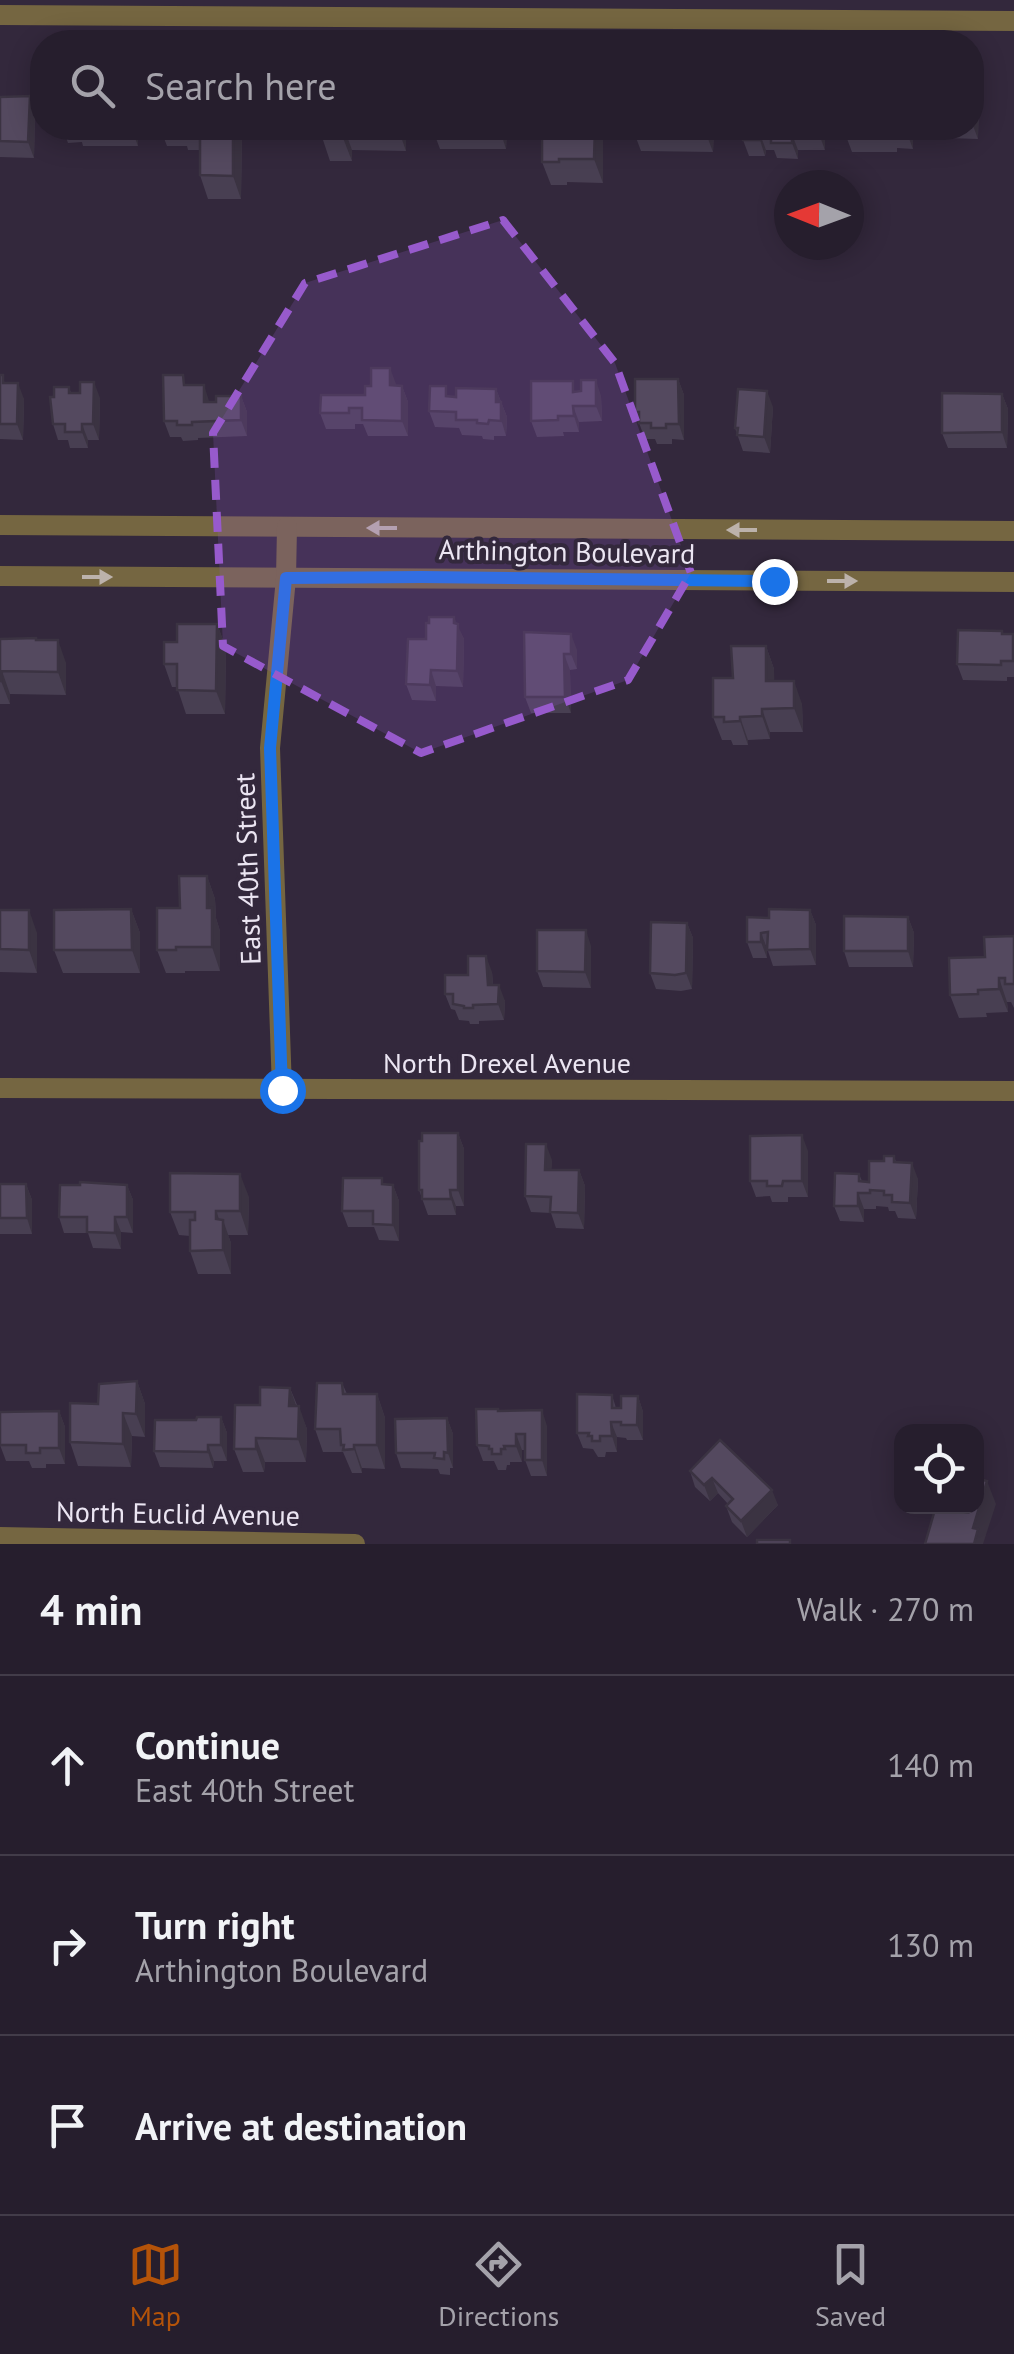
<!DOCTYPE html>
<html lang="en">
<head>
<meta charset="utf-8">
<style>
  body { margin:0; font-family:"PT Sans",sans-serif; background:#322b39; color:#f1f3f6 }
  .controls { position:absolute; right:30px; bottom:30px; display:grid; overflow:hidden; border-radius:20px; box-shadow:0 5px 25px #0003 }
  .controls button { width:90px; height:90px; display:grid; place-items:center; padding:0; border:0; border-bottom:2px solid #423c49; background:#261e2d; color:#f1f3f6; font:50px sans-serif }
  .compass { position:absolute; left:774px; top:170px; width:90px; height:90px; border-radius:50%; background:#261e2d; box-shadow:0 5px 25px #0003; rotate:271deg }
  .stop { position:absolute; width:30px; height:30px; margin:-22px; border:8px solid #1a73e8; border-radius:50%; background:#fff }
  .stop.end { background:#1a73e8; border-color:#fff; box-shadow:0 2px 10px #0008 }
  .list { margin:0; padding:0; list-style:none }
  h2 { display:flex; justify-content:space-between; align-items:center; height:130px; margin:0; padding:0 40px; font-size:42px }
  h2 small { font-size:32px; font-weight:400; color:#a4a2aa }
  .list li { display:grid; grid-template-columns:65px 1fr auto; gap:30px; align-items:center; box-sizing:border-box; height:180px; padding:0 40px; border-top:2px solid #423c49 }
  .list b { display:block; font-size:38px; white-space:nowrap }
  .list p { margin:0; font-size:32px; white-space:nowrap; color:#a4a2aa }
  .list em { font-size:32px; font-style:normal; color:#a4a2aa }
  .icon { flex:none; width:55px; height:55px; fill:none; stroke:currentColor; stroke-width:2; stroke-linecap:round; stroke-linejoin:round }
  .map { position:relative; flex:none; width:1014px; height:1544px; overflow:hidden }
  .search { position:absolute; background:#261e2d; box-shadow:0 5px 25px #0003; left:30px; right:30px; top:30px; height:110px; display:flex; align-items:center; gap:25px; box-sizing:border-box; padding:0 35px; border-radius:40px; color:#a4a2aa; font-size:38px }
  .sheet { height:670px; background:#261e2d }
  nav { display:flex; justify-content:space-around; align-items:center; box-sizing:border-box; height:140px; border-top:2px solid #423c49; background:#261e2d; font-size:28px; color:#a4a2aa }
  nav a { display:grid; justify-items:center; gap:5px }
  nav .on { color:#b45309 }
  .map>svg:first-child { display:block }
</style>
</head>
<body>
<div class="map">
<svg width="1014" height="1544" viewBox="0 0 1014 1544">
  <rect width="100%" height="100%" fill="#33283c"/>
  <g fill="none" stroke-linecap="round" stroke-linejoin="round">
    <!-- street -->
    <g stroke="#756641" stroke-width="20">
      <polyline points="0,15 1014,21"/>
      <polyline points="0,525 1014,531"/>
      <polyline points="0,576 1014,582"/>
      <polyline points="0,1088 1014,1091"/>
      <polyline points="282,1089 270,748 286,578 287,527"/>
      <polyline points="0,1537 355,1544"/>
    </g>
  </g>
  <!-- wall -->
  <g fill="#483f52">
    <polygon points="972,81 973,81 979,97 978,139 948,138 944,128 972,128"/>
    <polygon points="30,96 35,112 34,158 0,157 0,97"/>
    <polygon points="63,128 138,128 138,146 83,146 82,142 68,143"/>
    <polygon points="160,128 242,128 241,199 208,199 200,175 200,150 188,150 187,146 167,146"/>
    <polygon points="322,128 406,128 406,151 352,150 352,161 330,161 322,137"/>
    <polygon points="507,128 506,149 440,149 434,133"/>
    <polygon points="542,128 602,128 603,133 603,183 567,182 567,185 551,185 542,162"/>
    <polygon points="714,128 713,152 641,151 635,135"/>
    <polygon points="743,128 823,128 825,150 798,150 798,159 777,158 774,150 766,150 765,156 749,156 743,140"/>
    <polygon points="913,128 913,149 897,148 897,152 852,152 846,136"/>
    <polygon points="0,375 5,383 24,399 23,440 0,439"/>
    <polygon points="678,379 684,395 684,440 672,439 672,444 657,444 655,439 645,439 635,412"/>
    <polygon points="187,385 209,402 216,402 241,396 247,412 247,436 198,438 198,440 183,441 181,437 170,437 164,421"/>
    <polygon points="396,386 402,386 408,402 408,436 368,436 363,424 355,424 355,429 326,429 320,413 365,395"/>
    <polygon points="69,387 71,393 100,398 99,440 88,440 88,448 70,448 68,440 58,440 53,424 54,397"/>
    <polygon points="496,389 507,417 506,436 494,436 494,440 483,439 482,436 462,435 459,428 435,427 429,411 450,396 456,397"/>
    <polygon points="576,391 601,396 602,421 579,422 579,432 563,432 564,436 537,437 531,421"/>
    <polygon points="1002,394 1008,409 1007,448 948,448 942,433"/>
    <polygon points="773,407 770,453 743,451 735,428"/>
    <polygon points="217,624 226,648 225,714 186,714 177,687 172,687 164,664 177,642"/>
    <polygon points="456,624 464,639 463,687 436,686 436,701 412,700 406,684 426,639"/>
    <polygon points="524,632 577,650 577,669 570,670 571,713 531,713 525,697"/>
    <polygon points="1003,634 1013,634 1014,636 1014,677 1007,677 1007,681 963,680 957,664"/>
    <polygon points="0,639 37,640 66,663 66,695 10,694 10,704 0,704"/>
    <polygon points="766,646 774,669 774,681 802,704 803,732 770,732 770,739 748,740 748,745 733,745 731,740 722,740 713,717 733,678"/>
    <polygon points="207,876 215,899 216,918 220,931 220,971 185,971 185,973 166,973 157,950 180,908"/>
    <polygon points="131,909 140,933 140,973 63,973 54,950"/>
    <polygon points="0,910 37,933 37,973 0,972"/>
    <polygon points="810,910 816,925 816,965 773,966 767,948 767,958 753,958 747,942 769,918"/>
    <polygon points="908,917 914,933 913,967 849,967 844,951"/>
    <polygon points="687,923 693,938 692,989 681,991 656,989 650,973"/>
    <polygon points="1014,936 1014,1008 1011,1002 1007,1002 1008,1012 986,1013 987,1017 959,1018 950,995 985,957"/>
    <polygon points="591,946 591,988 543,987 537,971"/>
    <polygon points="492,972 493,985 505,1001 504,1020 479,1021 479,1024 470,1024 469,1021 459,1020 455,1010 451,1009 445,994 468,975"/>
    <polygon points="458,1133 464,1149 464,1206 456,1206 456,1215 428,1215 419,1190"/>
    <polygon points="808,1151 808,1197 788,1197 788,1202 772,1202 770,1196 756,1197 750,1181"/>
    <polygon points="894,1156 896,1162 918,1179 916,1219 898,1218 895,1211 889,1211 888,1207 876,1206 876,1209 864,1209 864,1222 840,1221 834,1206 859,1174 862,1181 869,1182 884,1161"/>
    <polygon points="552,1160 551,1170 579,1170 585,1186 584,1229 556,1228 551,1213 531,1212 525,1196"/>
    <polygon points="0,1184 26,1184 32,1200 32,1234 0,1234"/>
    <polygon points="127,1185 133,1200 133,1233 121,1232 121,1249 93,1248 88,1233 64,1233 59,1217"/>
    <polygon points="385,1185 393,1185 399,1201 399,1241 379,1240 374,1227 348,1227 342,1211"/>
    <polygon points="249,1197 248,1235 228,1235 231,1243 231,1274 198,1274 190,1251 190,1236 179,1235 170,1212"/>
    <polygon points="137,1381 145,1404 145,1437 132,1436 131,1467 78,1466 70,1442 98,1404"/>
    <polygon points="342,1383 347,1394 377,1394 385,1418 385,1469 362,1468 362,1473 352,1473 343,1452 323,1452 315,1429"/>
    <polygon points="290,1388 307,1429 306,1462 265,1462 264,1472 243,1472 234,1449 260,1405"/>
    <polygon points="612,1395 616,1408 621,1408 638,1396 643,1412 643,1440 627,1440 626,1438 617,1437 617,1452 606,1452 605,1457 598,1457 593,1449 583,1448 577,1433"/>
    <polygon points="59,1411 65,1427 65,1464 46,1464 46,1468 32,1468 29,1461 6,1461 0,1445"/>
    <polygon points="499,1411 547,1426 547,1476 531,1476 525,1460 525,1450 522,1450 522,1462 510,1462 510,1465 507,1465 506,1470 498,1470 494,1461 483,1461 477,1445"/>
    <polygon points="221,1417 227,1433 227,1461 214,1461 213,1468 160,1467 154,1451 196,1420"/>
    <polygon points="447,1418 453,1434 453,1468 450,1468 450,1475 440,1474 438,1469 401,1468 396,1453"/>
    <polygon points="720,1440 778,1505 747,1537 732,1522 726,1506 728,1504 718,1493 710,1501 695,1487 690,1471"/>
  </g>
  <!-- shaded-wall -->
  <g fill="#3b3342">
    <polygon points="973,81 979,97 978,139 972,123"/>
    <polygon points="30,96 35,112 34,158 28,142"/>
    <polygon points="132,128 138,128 138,146 132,130"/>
    <polygon points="233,128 242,128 241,199 233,176"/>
    <polygon points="344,128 352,150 352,161 343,138"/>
    <polygon points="398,128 406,128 406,151"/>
    <polygon points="501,128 507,128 506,149 501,133"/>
    <polygon points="595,128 602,128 603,133 603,183 594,159"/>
    <polygon points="708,128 714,128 713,152 707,136"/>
    <polygon points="819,128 823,128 825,131 825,150 819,134"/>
    <polygon points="907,128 913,128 913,149 907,133"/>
    <polygon points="760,134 766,150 765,156 760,140"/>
    <polygon points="792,134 798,150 798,159 792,143"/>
    <polygon points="390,368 396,384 395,401 390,385"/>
    <polygon points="678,379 684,395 684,440 679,424"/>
    <polygon points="596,380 601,396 602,421 596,406"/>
    <polygon points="94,382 100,398 99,440 93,424"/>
    <polygon points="18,383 24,399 23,440 17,424"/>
    <polygon points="204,385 209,401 210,418 204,402"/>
    <polygon points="402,386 408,402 408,436 402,421"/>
    <polygon points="496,389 507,417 506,436 496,402"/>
    <polygon points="767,391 773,407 770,453 764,437"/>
    <polygon points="1002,394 1008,409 1007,448 1002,432"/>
    <polygon points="241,396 247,412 247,436 241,420"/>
    <polygon points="573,406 579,422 579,432 574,416"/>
    <polygon points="82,424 88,440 88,448 82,432"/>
    <polygon points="454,617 464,639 463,687 457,671"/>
    <polygon points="217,624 226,648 225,714 216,691"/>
    <polygon points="571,634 577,650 577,669 571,654"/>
    <polygon points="58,640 66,663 66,695 58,672"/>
    <polygon points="766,646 774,669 775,705 766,681"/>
    <polygon points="564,654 570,670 571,713 565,697"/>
    <polygon points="431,670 436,686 436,701 430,685"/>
    <polygon points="2,671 10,694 10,704 1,681"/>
    <polygon points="794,681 802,704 803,732 794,708"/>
    <polygon points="762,709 770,732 770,739 762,716"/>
    <polygon points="740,717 748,740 748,745 740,721"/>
    <polygon points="207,876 215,899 216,918 220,931 220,971 212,947 207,908"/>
    <polygon points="131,909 140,933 140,973 132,950"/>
    <polygon points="29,910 37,933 37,973 29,950"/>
    <polygon points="810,910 816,925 816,965 810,949"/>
    <polygon points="908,917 914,933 913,967 908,951"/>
    <polygon points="687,923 693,938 692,989 686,973"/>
    <polygon points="586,930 591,946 591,988 585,972"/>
    <polygon points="761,933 767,948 767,958 761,942"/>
    <polygon points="486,956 492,972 494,1001 488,985"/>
    <polygon points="999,978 1007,1002 1008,1012 999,989"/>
    <polygon points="499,985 505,1001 504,1020 498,1004"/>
    <polygon points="458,1133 464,1149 464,1206 458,1190"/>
    <polygon points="802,1135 808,1151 808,1197 802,1181"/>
    <polygon points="546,1144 552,1160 551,1185 545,1170"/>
    <polygon points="912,1163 918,1179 916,1219 910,1203"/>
    <polygon points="579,1170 585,1186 584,1229 578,1213"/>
    <polygon points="240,1174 249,1197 248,1235 240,1211"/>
    <polygon points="26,1184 32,1200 32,1234 27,1218"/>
    <polygon points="127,1185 133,1200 133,1233 127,1217"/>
    <polygon points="393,1185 399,1201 399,1241 393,1225"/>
    <polygon points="450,1190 456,1206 456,1215 451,1199"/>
    <polygon points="858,1193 864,1209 864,1222 858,1206"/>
    <polygon points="216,1211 223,1229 223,1220 231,1243 231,1274 223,1250 216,1219"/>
    <polygon points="115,1217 121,1232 121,1249 115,1233"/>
    <polygon points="137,1381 145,1404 145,1437 136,1414"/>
    <polygon points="290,1388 298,1411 289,1406"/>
    <polygon points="377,1394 385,1418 385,1469 377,1445"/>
    <polygon points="638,1396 643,1412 643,1440 637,1425"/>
    <polygon points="299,1406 307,1429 306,1462 298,1439"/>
    <polygon points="542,1410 547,1426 547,1476 542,1460"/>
    <polygon points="59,1411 65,1427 65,1464 59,1448"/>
    <polygon points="123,1413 132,1436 131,1467 123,1444"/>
    <polygon points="221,1417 227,1433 227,1461 221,1445"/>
    <polygon points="447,1418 453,1434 453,1468 448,1453"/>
    <polygon points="611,1422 617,1437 617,1452 612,1436"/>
    <polygon points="516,1434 522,1450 522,1462 516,1446"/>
    <polygon points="256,1438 265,1462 264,1472 256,1449"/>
    <polygon points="208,1445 214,1461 213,1468 208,1452"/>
    <polygon points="354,1445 362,1468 362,1473 354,1449"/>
    <polygon points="712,1478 718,1493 710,1501 704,1485"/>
    <polygon points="987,1481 996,1504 983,1544 974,1544 973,1528"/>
    <polygon points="772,1490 778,1505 747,1537 741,1521"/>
  </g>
  <!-- building -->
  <g fill="#54495f" stroke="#3b3342" stroke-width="2.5">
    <polygon points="30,96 28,142 0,141 0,97"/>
    <rect x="77" y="128" width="55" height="2"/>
    <polygon points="200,128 233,128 233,176 200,175"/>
    <polygon points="322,128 344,128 343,138 322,137"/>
    <rect x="434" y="128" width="67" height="5"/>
    <polygon points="542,128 595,128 594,159 559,159 559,162 542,162"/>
    <polygon points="635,128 708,128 707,136 635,135"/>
    <polygon points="743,128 819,128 819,134 792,134 792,143 771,143 771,134 760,134 760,140 743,140"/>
    <polygon points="846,128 907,128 907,133 891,132 891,137 846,136"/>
    <polygon points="371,368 390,368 390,385 402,386 402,421 362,420 362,408 349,408 349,413 320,413 321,395 365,395 365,386 371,386"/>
    <polygon points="0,375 3,375 3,383 18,383 17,424 0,424"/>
    <polygon points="163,375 183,375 184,385 204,385 204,402 216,402 216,396 241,396 241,420 192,422 192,425 177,425 177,421 164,421"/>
    <polygon points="635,379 678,379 679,424 666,424 666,428 651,428 651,423 639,423 639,412 635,412"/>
    <polygon points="581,380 596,380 596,406 573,406 574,416 558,416 558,420 531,421 531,381 573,381 573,392 581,391"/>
    <polygon points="80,382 94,382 93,424 82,424 82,432 65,432 65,424 53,424 50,397 54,397 54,387 69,387 69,393 80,393"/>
    <polygon points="430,386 446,386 446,396 456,397 456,388 496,389 496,402 501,402 501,421 489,420 488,424 477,423 477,420 456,420 456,412 429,411"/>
    <polygon points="738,389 767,391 764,437 737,435 738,428 735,428"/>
    <polygon points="942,393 1002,394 1002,432 942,433"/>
    <polygon points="429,617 454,617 454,623 458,624 457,671 431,670 430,685 406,684 408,639 426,639 426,623 429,623"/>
    <polygon points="177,624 217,624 216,691 177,690 177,664 164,664 164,642 177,642"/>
    <polygon points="958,630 1002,631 1002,634 1013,634 1013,661 1001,661 1001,665 957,664"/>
    <polygon points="524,632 571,634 571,654 564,654 565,697 525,697"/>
    <polygon points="36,638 36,640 58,640 58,672 2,671 1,681 0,681 0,639"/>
    <polygon points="731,646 766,646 766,681 794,681 794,708 762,709 762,716 740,717 740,721 724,722 724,717 713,717 713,678 733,678"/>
    <polygon points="179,876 207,876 207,908 212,908 212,947 176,947 176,950 157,950 157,908 180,908"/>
    <polygon points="131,909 132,950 54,950 54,910"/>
    <polygon points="769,909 810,910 810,949 767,950 768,932 761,933 761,942 747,942 747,917 769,918"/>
    <polygon points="0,910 29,910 29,950 0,949"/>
    <polygon points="844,916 908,917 908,951 844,951"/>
    <polygon points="651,922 687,923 686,973 675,975 650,973"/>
    <polygon points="537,930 586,930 585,972 537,971"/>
    <polygon points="1014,936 1014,984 1005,984 1005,978 999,978 999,989 978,990 978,994 950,995 949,958 985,957 984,937"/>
    <polygon points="468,956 486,956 488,985 499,985 498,1004 473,1005 473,1008 464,1008 464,1006 453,1004 453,994 445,994 445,975 468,975"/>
    <polygon points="422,1133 458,1133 458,1190 450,1190 451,1199 422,1199 422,1190 419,1190 419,1141 422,1141"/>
    <polygon points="802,1135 802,1181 783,1181 782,1186 767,1186 767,1181 750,1181 750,1136"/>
    <polygon points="526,1144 546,1144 545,1170 579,1170 578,1213 550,1212 551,1197 525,1196"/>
    <polygon points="884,1156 894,1156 894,1162 912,1163 910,1203 892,1202 892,1195 884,1195 884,1191 870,1190 870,1193 858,1193 858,1206 834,1206 835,1173 859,1174 859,1181 869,1182 869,1161 884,1161"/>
    <polygon points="170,1173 240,1174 240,1211 216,1211 216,1219 223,1220 223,1250 190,1251 190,1220 195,1220 195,1212 170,1212"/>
    <polygon points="343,1178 382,1178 382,1184 393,1185 393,1225 373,1224 373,1211 342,1211"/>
    <polygon points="80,1182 127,1185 127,1217 115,1217 115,1233 87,1232 87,1217 59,1217 60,1185 80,1185"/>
    <polygon points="0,1184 26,1184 27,1218 0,1218"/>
    <polygon points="137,1381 136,1414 123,1413 123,1444 70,1442 70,1403 98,1404 99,1384"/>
    <polygon points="317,1383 342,1383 343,1394 377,1394 377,1445 354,1445 354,1449 343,1450 344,1445 341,1445 340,1429 315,1429"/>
    <polygon points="260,1387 290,1388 289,1406 299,1406 298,1439 256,1438 256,1449 234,1449 235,1405 260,1405"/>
    <polygon points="577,1394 612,1395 612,1408 621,1408 621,1396 638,1396 637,1425 621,1425 621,1422 611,1422 612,1436 600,1436 600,1441 592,1441 592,1436 588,1436 589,1433 577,1433"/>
    <polygon points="476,1409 498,1409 498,1411 542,1410 542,1460 525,1460 525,1434 516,1434 516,1446 504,1446 505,1449 501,1449 501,1454 492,1454 492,1449 489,1449 489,1446 477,1445"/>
    <polygon points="59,1411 59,1448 40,1448 40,1453 26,1453 26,1445 0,1445 0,1412"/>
    <polygon points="197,1417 221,1417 221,1445 208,1445 208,1452 154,1451 155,1420 196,1420"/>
    <polygon points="447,1418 448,1453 444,1452 444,1459 434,1458 435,1453 396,1453 395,1419"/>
    <polygon points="720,1440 772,1490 741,1521 726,1506 733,1499 712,1478 704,1485 690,1471"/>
    <polygon points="976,1478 987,1481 973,1528 978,1529 974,1544 925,1544 936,1506 976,1506"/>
    <rect x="757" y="1540" width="33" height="4"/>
  </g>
  <!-- one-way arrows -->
  <defs><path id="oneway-solid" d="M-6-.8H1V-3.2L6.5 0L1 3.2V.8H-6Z" transform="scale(2.5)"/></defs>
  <g fill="#bcb2ab">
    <use href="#oneway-solid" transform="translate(382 528) rotate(-180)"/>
    <use href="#oneway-solid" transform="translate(742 530) rotate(-180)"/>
    <use href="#oneway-solid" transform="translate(97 577)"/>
    <use href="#oneway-solid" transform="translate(842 581)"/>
  </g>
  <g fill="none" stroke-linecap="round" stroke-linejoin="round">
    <!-- route -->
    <polyline stroke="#1a73e8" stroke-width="12" points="282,1090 270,748 286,578 422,577 774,581"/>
  </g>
  <!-- marked area -->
  <path fill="#975acc" fill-opacity="0.2" stroke="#975acc" stroke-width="8" stroke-dasharray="20 12" stroke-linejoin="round" d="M503,220L615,363L691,573L628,680L421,753L223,646L213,433L305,283Z"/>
  <g text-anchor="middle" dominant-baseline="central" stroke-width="8" stroke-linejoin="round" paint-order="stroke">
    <!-- street labels -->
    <g font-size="28" fill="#ebe5f2" stroke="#33283c">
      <text transform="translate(567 551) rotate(1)">Arthington Boulevard</text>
      <text transform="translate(247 869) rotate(-92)">East 40th Street</text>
      <text x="507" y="1062">North Drexel Avenue</text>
      <text transform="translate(178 1513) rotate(1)">North Euclid Avenue</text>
    </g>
  </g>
</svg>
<div class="controls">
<button><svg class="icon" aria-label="locate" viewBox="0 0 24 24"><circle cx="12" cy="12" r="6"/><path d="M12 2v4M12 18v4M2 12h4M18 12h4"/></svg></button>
</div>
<svg class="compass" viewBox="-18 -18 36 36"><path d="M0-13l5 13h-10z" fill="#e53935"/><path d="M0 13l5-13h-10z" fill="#a4a2aa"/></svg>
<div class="stop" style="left:282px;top:1090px"></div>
<div class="stop end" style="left:774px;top:581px"></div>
<div class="search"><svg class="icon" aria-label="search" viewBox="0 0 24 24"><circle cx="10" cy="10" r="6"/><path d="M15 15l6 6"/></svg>Search here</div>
</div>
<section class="sheet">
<h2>4 min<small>Walk · 270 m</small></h2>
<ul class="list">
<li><svg class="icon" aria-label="ahead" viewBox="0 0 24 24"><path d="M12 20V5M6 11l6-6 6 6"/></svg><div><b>Continue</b><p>East 40th Street</p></div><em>140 m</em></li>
<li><svg class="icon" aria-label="right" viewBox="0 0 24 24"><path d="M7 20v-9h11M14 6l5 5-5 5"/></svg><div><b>Turn right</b><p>Arthington Boulevard</p></div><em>130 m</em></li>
<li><svg class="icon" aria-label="arrive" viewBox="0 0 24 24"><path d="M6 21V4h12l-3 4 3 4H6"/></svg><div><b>Arrive at destination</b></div></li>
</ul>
</section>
<nav>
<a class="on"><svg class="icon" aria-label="map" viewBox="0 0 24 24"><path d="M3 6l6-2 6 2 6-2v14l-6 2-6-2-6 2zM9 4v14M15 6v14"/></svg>Map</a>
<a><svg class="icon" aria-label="directions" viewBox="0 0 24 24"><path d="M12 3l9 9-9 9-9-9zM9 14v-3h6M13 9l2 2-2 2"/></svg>Directions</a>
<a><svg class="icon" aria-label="saved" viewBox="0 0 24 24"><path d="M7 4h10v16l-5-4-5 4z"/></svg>Saved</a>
</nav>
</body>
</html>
